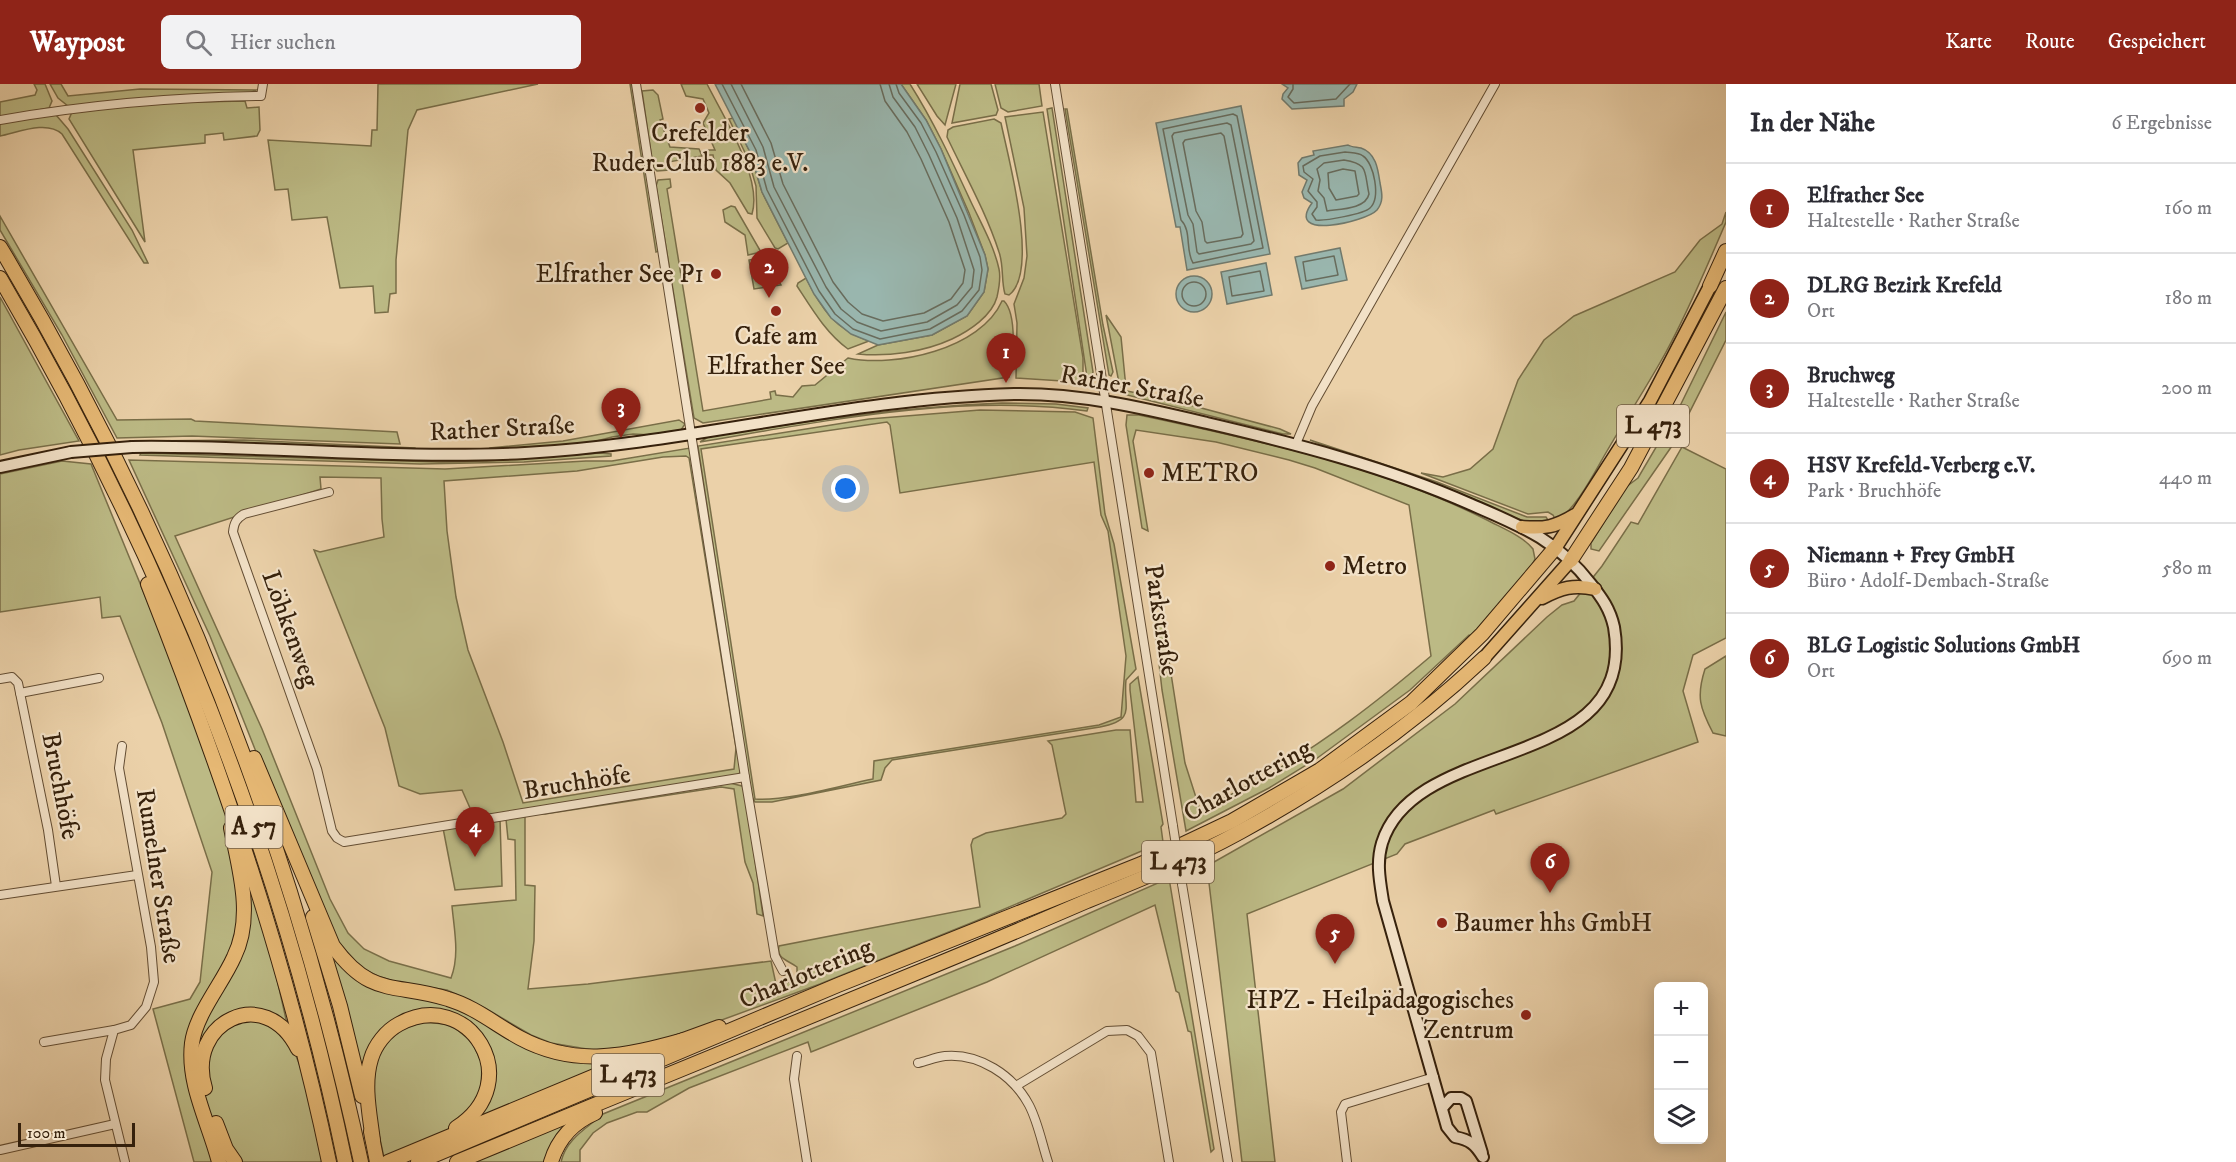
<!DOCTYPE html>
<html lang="de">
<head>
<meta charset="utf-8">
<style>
  body { margin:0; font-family:"IM FELL DW Pica",serif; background:#f2f2f3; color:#2b2b33 }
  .controls { position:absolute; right:18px; bottom:18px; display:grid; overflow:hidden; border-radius:9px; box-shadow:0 3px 15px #0003 }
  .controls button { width:54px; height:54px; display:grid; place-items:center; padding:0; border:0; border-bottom:2px solid #e1e1e2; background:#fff; color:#2b2b33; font:30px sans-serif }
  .scale { position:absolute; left:18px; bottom:15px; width:117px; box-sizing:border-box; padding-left:6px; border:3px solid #36210c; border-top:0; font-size:16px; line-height:21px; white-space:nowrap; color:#36210c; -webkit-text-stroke:4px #f2e1c7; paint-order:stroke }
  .you { position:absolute; left:846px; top:405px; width:21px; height:21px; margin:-15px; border:4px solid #fff; border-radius:50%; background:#1a73e8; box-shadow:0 0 0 9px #1a73e833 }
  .badge { display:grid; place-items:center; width:39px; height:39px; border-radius:50%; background:#8f2418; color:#fff; font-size:20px; font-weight:700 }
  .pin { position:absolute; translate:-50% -50px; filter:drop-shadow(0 2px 3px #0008) }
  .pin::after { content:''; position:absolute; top:32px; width:21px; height:18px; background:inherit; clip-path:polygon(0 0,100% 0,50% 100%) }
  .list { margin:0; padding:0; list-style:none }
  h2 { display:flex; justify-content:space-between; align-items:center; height:78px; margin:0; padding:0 24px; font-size:26px }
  h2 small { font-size:20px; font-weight:400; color:#7c7c81 }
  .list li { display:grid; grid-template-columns:39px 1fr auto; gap:18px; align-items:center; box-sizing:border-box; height:90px; padding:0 24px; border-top:2px solid #e1e1e2 }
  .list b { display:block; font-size:22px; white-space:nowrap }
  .list p { margin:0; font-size:20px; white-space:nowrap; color:#7c7c81 }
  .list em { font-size:20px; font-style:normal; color:#7c7c81 }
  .icon { flex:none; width:33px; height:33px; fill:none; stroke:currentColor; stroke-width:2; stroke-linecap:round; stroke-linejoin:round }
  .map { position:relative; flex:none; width:1726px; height:1078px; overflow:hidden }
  header { display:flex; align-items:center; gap:36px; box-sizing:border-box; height:84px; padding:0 30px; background:#8f2418; color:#fff }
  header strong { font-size:28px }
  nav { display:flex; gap:33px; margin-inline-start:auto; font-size:21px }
  .search { width:420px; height:54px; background:#f2f2f3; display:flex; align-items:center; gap:15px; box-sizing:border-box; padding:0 21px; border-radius:9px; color:#7c7c81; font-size:22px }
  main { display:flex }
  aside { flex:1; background:#fff }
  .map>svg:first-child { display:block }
</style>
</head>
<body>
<header>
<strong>Waypost</strong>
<div class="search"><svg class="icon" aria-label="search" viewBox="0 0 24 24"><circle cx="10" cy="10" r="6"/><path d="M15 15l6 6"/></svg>Hier suchen</div>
<nav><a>Karte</a><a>Route</a><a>Gespeichert</a></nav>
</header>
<main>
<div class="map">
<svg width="1726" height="1078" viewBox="0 0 1726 1078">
  <rect width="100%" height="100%" fill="#ebd1a9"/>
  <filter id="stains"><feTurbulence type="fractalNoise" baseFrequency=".00333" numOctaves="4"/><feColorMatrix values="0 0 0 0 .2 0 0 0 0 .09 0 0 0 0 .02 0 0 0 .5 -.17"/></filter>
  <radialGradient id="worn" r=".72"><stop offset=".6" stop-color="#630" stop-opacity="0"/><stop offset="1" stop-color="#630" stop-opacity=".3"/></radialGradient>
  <!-- green -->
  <g fill="#bcba85" stroke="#796e48" stroke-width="1.5" fill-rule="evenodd">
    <polygon points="34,0 45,0 52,17 49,24 0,33 0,18 35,11 37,6"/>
    <polygon points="50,0 61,0 68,12 140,5 256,6 247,11 68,22 58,14"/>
    <polygon points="378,0 538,0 417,26 408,46 396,176 396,209 390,210 388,228 375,229 373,202 340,204 327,133 292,136 288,105 275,106 268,56 371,62 372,46 377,46"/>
    <polygon points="630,0 632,0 659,167 656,168"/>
    <path d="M681,0H707C723,32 763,94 752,130L748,129L730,99L716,86L713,71H708L707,66H715L703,39L709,29L703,15L686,12Z"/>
    <path d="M901,0H910C934,38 952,77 971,118C981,139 994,162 999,185C1001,194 999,204 997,213C992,232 969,247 952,255C924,268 888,273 858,270L878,261L932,251L967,232L984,208L988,185L985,171L969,129L941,65L926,36Z"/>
    <polygon points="917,0 956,0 945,41 937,32"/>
    <polygon points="960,0 991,0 998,26 996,31 952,39"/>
    <polygon points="995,0 1039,0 1042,22 1008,28 1001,24"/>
    <polygon points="653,6 658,11 663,35 660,36 670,63 699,65 702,72 668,78 669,86 657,87 653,83 642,7"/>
    <polygon points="245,17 247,24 259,23 260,46 257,52 224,56 223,49 205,51 205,59 133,66 145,158 69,35 72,28 147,19"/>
    <polygon points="1052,24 1093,288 1091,294 1087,293 1047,25"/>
    <polygon points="1065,25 1067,25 1103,241 1113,288 1111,292 1109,291"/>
    <polygon points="1043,28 1083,274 1083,294 1078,298 1016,294 1017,239 1014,220 1024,194 1027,172 1024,124 1005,33"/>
    <path d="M50,30L56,31L68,45L132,146L148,179H144L62,50C47,36 19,48 0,52V38Z"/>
    <polygon points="733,34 750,68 762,108 788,159 778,165 775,164 757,134 756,102 748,75 729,35"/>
    <path d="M994,35L1001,39C1008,73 1040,188 1009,211L1005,210C1001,197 1004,182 999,168C986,128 965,91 947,53L948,46L953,43Z"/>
    <path d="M670,95L671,103L667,105L703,327L771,315L770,308L775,307L776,311L793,313L802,302L815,301L848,274C895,284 981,265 1002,217H1004C1017,230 1014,276 1009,293L703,339L694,334L656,102L658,96Z"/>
    <polygon points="731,122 735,123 761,168 748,171 745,151 725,138 723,126"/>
    <path d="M1726,128V138C1707,182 1689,226 1666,268C1648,301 1626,334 1607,367C1595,387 1576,426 1556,437L1553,431L1548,428L1528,430L1421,389L1443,393L1470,385L1493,365L1518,296L1544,256L1574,232L1675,188L1700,156L1722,140Z"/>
    <polygon points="0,132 117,336 191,335 195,337 397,348 400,360 192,352 117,354 62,251 0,146"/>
    <polygon points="764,173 781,201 754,205 749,176"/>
    <path d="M806,194C822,226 835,245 869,257L848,265C826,249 812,225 797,202L798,199Z"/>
    <polygon points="0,213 79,357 19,366 0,371"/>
    <polygon points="1726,228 1726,256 1674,359 1599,467 1591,465 1591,459 1626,403 1638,394 1678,326"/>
    <polygon points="1106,231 1121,253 1126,304 1121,303 1119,299"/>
    <polygon points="1127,307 1175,317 1280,345 1291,350 1283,350 1123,310"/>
    <path d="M1002,319L1056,320L1088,324L1087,327C960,309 825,337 700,358L708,353C805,337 902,323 1002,319Z"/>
    <path d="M980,326L1075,328L1093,334L1105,430L1114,460L1136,585L1126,596C1123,624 1137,636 1100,643L892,676L885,684L881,696L772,718H755L751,711L698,362L869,335ZM887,338L890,341L900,409L1094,378L1101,431L1108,447L1126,572L1121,633L1099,641L874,677L873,695C838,702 790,717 755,715L701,365Z"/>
    <path d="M1127,331H1139C1257,356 1379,382 1487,436C1502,444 1523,452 1533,465L1535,475L1532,481L1472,552L1469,551L1410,606L1316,675L1269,704L1186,747L1162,606L1155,544L1159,533L1162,532L1185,679L1200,726C1221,715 1242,706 1262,694C1323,660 1378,617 1431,572L1409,421L1315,384L1289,376L1216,358L1136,346L1133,357L1148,447L1142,444L1126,341Z"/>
    <polygon points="679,336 685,340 681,346 652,351 633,350 612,353 585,360 490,366 490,364 563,357"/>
    <polygon points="244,356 415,364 416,366 140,359 140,357"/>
    <polygon points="1310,356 1437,398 1527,433 1546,433 1550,439 1529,439"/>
    <polygon points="1682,363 1726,385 1726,554 1693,571 1683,607 1698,658 1496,730 1494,726 1405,760 1397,770 1247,830 1275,1078 1242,1078 1207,782 1343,705 1455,620 1547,533 1562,521 1574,517 1602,482 1631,438 1638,440"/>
    <path d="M690,364L741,687L737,693L505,728L488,732L474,733L462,706L420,710L399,702L385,644L314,466L320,468L384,453L382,435L381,394L320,393L321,405L175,452L262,645L330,815L348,849L364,865L389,877L451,894C460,871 454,845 452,822L516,816L515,756L508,755L506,735L525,730V801L535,802L534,857L528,905L588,900L771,877L776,900L797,897V883C788,876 776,875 779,862L980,823L971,761L973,755L986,749L1062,734L1066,730L1052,661L1048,657L1116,646H1130L1136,718H1143L1130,606V600L1138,593L1163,740L1161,743L1163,758L976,837L820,900L678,952L643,962L593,966L551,959L531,951L485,924L447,906L399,899L378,892L361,884L335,854L270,703L210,552L129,376L445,385L586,377H612ZM686,372L689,374L736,664L734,685L523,719L503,658L468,566L456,513L447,447L444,397L577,387L663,373Z"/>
    <polygon points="141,369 439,378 486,377 600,369 611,370 611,372 524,378 420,380 140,371"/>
    <polygon points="62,377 91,380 169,570 214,694 268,855 292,962 303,989 322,1077 320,1078 194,1078 153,925 190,915 200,898 212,788 162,639 120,532 102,534 100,513 0,528 0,390"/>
    <path d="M1726,572V652L1713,649C1700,624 1696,613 1705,585Z"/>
    <polygon points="730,699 742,702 745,706 763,832 757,830 753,799 745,778 734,705 721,703 545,730 534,729"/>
    <polygon points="500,735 502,802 455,806 443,744"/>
    <path d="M1169,794L1214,1065L1211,1068L1191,948L1188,947L1179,909L1176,907L1155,821L987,898L811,968L808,958L689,1004L647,1028H637L607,1039L593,1049L580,1066V1078H561C566,1055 586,1045 603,1030L1015,862Z"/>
    <path d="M329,867L341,880L460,922L511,952L614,977L480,1033L478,1032C491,1015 491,1000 491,980L449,932L390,942L363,996Z"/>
    <path d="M423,938L445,940L455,944L472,958L482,979L481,1009L458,1040L446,1047L384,1074C377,1038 358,977 397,948C405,943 415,941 423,938Z"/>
    <polygon points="581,1033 547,1078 469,1078"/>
  </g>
  <!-- water -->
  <g fill="#99b6ae" stroke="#717a6d" stroke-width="1.5">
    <polygon points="715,0 901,0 926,36 941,65 985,171 988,185 984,208 967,232 932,251 878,261 851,250 831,234 814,210 762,108 750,68"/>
    <polygon points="1282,0 1357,0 1353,8 1344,15 1344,22 1292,25 1282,15 1283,10 1288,4"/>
    <polygon points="1241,22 1270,170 1187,186 1180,143 1176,143 1156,39"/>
    <path d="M1348,61C1351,63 1356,63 1361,64C1376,69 1378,85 1380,99C1382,109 1384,117 1377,126C1366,138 1284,157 1312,119L1304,114L1302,108L1307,96L1299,91L1298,79L1302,74L1314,71L1313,67Z"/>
    <polygon points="1340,164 1347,196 1302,205 1295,173"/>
    <polygon points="1266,179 1272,211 1227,220 1221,188"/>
    <circle cx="1194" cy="210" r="18"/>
  </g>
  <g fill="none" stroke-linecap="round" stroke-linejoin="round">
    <!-- shore -->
    <g stroke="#686c5d" stroke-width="1.5">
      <polyline points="722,0 756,66 767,106 819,207 835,230 853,245 880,255 930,245 962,227 979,206 982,186 980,173 964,131 936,68 921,39 899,9 896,0"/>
      <polyline points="731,0 763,63 774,103 826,203 841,225 857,238 881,247 927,238 957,221 972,203 974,186 957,134 929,71 915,43 893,13 889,0"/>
      <polyline points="741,0 771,59 783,100 833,198 848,218 862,230 883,237 924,229 951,215 963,199 965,186 949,138 921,75 907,48 885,17 880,0"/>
      <polyline points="1293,0 1293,5 1288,13 1294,19 1336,15 1350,0"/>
      <path d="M1233,30L1237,32L1263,164L1193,179C1185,166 1192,147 1181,136L1163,45Z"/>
      <polygon points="1227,39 1231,41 1254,157 1251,160 1199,170 1197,168 1193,140 1188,131 1172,52 1174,49"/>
      <polygon points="1221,49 1224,52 1243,150 1241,153 1207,159 1205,157 1202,138 1196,127 1183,59 1185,56"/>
      <path d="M1345,68C1351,69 1358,68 1363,72C1374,79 1381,114 1370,124C1364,130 1325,137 1316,136L1312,130L1317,123V118L1308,107L1313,95L1304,88L1303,82L1320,72Z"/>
      <path d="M1344,76C1369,80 1364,87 1369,110C1366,125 1340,125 1327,127L1324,114L1318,107L1320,96L1317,85L1324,79Z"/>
      <polygon points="1343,85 1355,87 1359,110 1357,112 1336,116 1329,104 1328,89"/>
      <polygon points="1334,172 1338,191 1306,197 1303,178"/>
      <polygon points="1260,187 1264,207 1232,212 1229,193"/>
      <circle cx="1194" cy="210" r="12"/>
    </g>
    <defs>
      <g id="street">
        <polyline points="636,0 745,693 775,872 783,887"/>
        <polyline points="1055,0 1173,742"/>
        <path d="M0,36C87,21 173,13 261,12L263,0"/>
        <polyline points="1296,360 1312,322 1495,0"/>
        <path d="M329,408L244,430C236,435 234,439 233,448L317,685L332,747L337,754L344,758L745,693"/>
        <polyline points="0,595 12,593 18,599 48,746 56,802"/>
        <polyline points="20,609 99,594"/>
        <polyline points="122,662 119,684 151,863 154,898 146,923 131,941 114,946 106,975 105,996 125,1078"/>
        <polyline points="1182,800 1228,1078"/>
        <polyline points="0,811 137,791"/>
        <polyline points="44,958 114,946"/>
        <polyline points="797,972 794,995 807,1078"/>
        <path d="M918,979C927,977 936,973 945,972C979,969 1013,991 1029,1021C1038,1038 1042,1060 1048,1078"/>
        <polyline points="1016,1002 1107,947 1127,946 1138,952 1151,969 1169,1078"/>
        <polyline points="0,1066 115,1040"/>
        <polyline points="1347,1078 1341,1028 1345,1020 1434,993"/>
      </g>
      <g id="secondary">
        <path d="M132,363C263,361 394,376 525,369C689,360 849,314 1014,310C1080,309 1143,324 1207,339C1297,360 1386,383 1470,420C1521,442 1556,455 1591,500C1602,514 1610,525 1614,543C1639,691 1416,650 1382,759C1376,779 1380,798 1383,817L1447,1043L1455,1053C1470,1056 1475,1060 1483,1073"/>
        <polyline points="0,383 71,368"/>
        <polyline points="1442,1024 1451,1014 1461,1014 1466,1017 1482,1069"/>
      </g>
      <g id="primary">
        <path d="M1522,443C1545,445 1555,443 1575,431"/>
        <polyline points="1556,463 1650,317 1710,202"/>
        <path d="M1542,514C1561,504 1574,500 1595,505"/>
        <polyline points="1484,574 1571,476"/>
      </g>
      <g id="highway">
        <path d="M0,163C170,447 292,755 361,1078"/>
        <path d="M0,194C161,468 281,767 345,1078"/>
        <polyline points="1710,202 1726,167"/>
        <polyline points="1571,476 1631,384 1726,204"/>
        <path d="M148,500C222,688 288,880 329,1078"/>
        <path d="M254,674L333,862C372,915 395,898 448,915C475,923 496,941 520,954C576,984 626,972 684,956"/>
        <polyline points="313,833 340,922 362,1012"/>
        <polyline points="675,959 719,943"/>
        <path d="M205,1004C185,939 265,898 298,965"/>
        <polyline points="216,1039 226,1065 235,1078"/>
        <polyline points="371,1048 377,1078"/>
        <path d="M373,1057C370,1031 363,1001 371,975C375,961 386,947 399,940C468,902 529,997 456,1044"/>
        <path d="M219,1078C209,1039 187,1000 192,959C196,930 222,900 234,873C254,833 239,784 231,744"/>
        <polyline points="388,1078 638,974"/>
        <polyline points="418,1078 838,901 1141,780 1232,737 1320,686 1411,619 1482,550 1556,463"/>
        <path d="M457,1078C608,1015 759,953 911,891C970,867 1029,842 1087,817C1139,796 1191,775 1240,748C1328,700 1411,643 1484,574"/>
        <path d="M551,1078C558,1055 574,1038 595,1029"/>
      </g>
    </defs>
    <!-- street casing -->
    <use href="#street" stroke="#634d33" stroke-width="10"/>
    <!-- secondary casing -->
    <use href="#secondary" stroke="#36210c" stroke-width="14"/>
    <!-- primary casing -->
    <use href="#primary" stroke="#36210c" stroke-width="15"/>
    <!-- highway casing -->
    <use href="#highway" stroke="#36210c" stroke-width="16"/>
    <!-- street -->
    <use href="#street" stroke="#f2e1c7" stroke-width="8"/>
    <!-- secondary -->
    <use href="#secondary" stroke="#f2e1c7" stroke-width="10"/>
    <!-- primary -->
    <use href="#primary" stroke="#e6b874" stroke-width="12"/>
    <!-- highway -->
    <use href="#highway" stroke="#e6b874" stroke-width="14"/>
    <defs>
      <polyline id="street-bridge" points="1173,742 1182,800"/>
      <polyline id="secondary-bridge" points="71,368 132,363"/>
    </defs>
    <!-- street-bridge casing -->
    <use href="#street-bridge" stroke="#634d33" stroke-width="10" stroke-linecap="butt"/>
    <!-- secondary-bridge casing -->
    <use href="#secondary-bridge" stroke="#36210c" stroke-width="14" stroke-linecap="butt"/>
    <!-- street-bridge -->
    <use href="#street-bridge" stroke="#f2e1c7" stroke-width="8"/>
    <!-- secondary-bridge -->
    <use href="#secondary-bridge" stroke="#f2e1c7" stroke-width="10"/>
  </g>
  <!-- markers -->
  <g fill="#8f2418" stroke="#f2e1c7" stroke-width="2">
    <circle cx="700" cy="24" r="6"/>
    <circle cx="716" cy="190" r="6"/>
    <circle cx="776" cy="227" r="6"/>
    <circle cx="1149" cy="389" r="6"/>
    <circle cx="1330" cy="482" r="6"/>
    <circle cx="1442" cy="839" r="6"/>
    <circle cx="1526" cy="931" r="6"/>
  </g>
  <g text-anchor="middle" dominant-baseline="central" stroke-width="4.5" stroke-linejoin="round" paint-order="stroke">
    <!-- shield labels -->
    <g fill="#f2e1c7" stroke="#6e5b44" stroke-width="1.5">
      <rect x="1617" y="321" width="72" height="42" rx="4.5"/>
      <rect x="225.5" y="722" width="57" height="42" rx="4.5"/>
      <rect x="1142" y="757" width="72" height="42" rx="4.5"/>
      <rect x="592" y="970" width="72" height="42" rx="4.5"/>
    </g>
    <g font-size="24" font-weight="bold" fill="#36210c">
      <text x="1653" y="342">L 473</text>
      <text x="254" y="743">A 57</text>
      <text x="1178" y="778">L 473</text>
      <text x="628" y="991">L 473</text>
    </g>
    <!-- poi labels -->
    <g font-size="26" fill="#36210c" stroke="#f2e1c7" text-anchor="start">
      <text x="700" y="49" text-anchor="middle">Crefelder<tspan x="700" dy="30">Ruder-Club 1883 e.V.</tspan></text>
      <text x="704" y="190" text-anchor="end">Elfrather See P1</text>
      <text x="776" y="252" text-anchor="middle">Cafe am<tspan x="776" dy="30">Elfrather See</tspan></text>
      <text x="1161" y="389">METRO</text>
      <text x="1342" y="482">Metro</text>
      <text x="1454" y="839">Baumer hhs GmbH</text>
      <text x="1514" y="916" text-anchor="end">HPZ - Heilpädagogisches<tspan x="1514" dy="30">Zentrum</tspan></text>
    </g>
    <!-- street labels -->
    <g font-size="26" fill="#36210c" stroke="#f2e1c7">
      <text transform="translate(1132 303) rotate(10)">Rather Straße</text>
      <text transform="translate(502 345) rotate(-3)">Rather Straße</text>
      <text transform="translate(1161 536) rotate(81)">Parkstraße</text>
      <text transform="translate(290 545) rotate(70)">Löhkenweg</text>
      <text transform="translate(1248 697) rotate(-29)">Charlottering</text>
      <text transform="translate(577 699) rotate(-9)">Bruchhöfe</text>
      <text transform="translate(60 702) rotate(79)">Bruchhöfe</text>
      <text transform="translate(158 792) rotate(81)">Rumelner Straße</text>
      <text transform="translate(806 890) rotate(-23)">Charlottering</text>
    </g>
  </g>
  <rect width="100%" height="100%" filter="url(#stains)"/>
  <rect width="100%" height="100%" fill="url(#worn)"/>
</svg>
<div class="controls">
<button>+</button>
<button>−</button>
<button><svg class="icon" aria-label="layers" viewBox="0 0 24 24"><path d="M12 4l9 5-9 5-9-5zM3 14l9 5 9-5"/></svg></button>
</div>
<div class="scale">100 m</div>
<div class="you"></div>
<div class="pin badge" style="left:1006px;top:299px">1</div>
<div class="pin badge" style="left:769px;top:214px">2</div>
<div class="pin badge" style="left:621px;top:354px">3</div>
<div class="pin badge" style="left:475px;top:773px">4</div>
<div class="pin badge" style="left:1335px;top:880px">5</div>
<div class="pin badge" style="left:1550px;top:809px">6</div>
</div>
<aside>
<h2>In der Nähe<small>6 Ergebnisse</small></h2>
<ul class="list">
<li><span class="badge">1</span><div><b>Elfrather See</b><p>Haltestelle · Rather Straße</p></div><em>160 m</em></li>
<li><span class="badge">2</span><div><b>DLRG Bezirk Krefeld</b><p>Ort</p></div><em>180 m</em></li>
<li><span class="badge">3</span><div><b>Bruchweg</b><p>Haltestelle · Rather Straße</p></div><em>200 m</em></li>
<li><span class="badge">4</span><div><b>HSV Krefeld-Verberg e.V.</b><p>Park · Bruchhöfe</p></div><em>440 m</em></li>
<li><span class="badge">5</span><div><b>Niemann + Frey GmbH</b><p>Büro · Adolf-Dembach-Straße</p></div><em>580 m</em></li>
<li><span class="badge">6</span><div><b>BLG Logistic Solutions GmbH</b><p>Ort</p></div><em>690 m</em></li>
</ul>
</aside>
</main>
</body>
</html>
